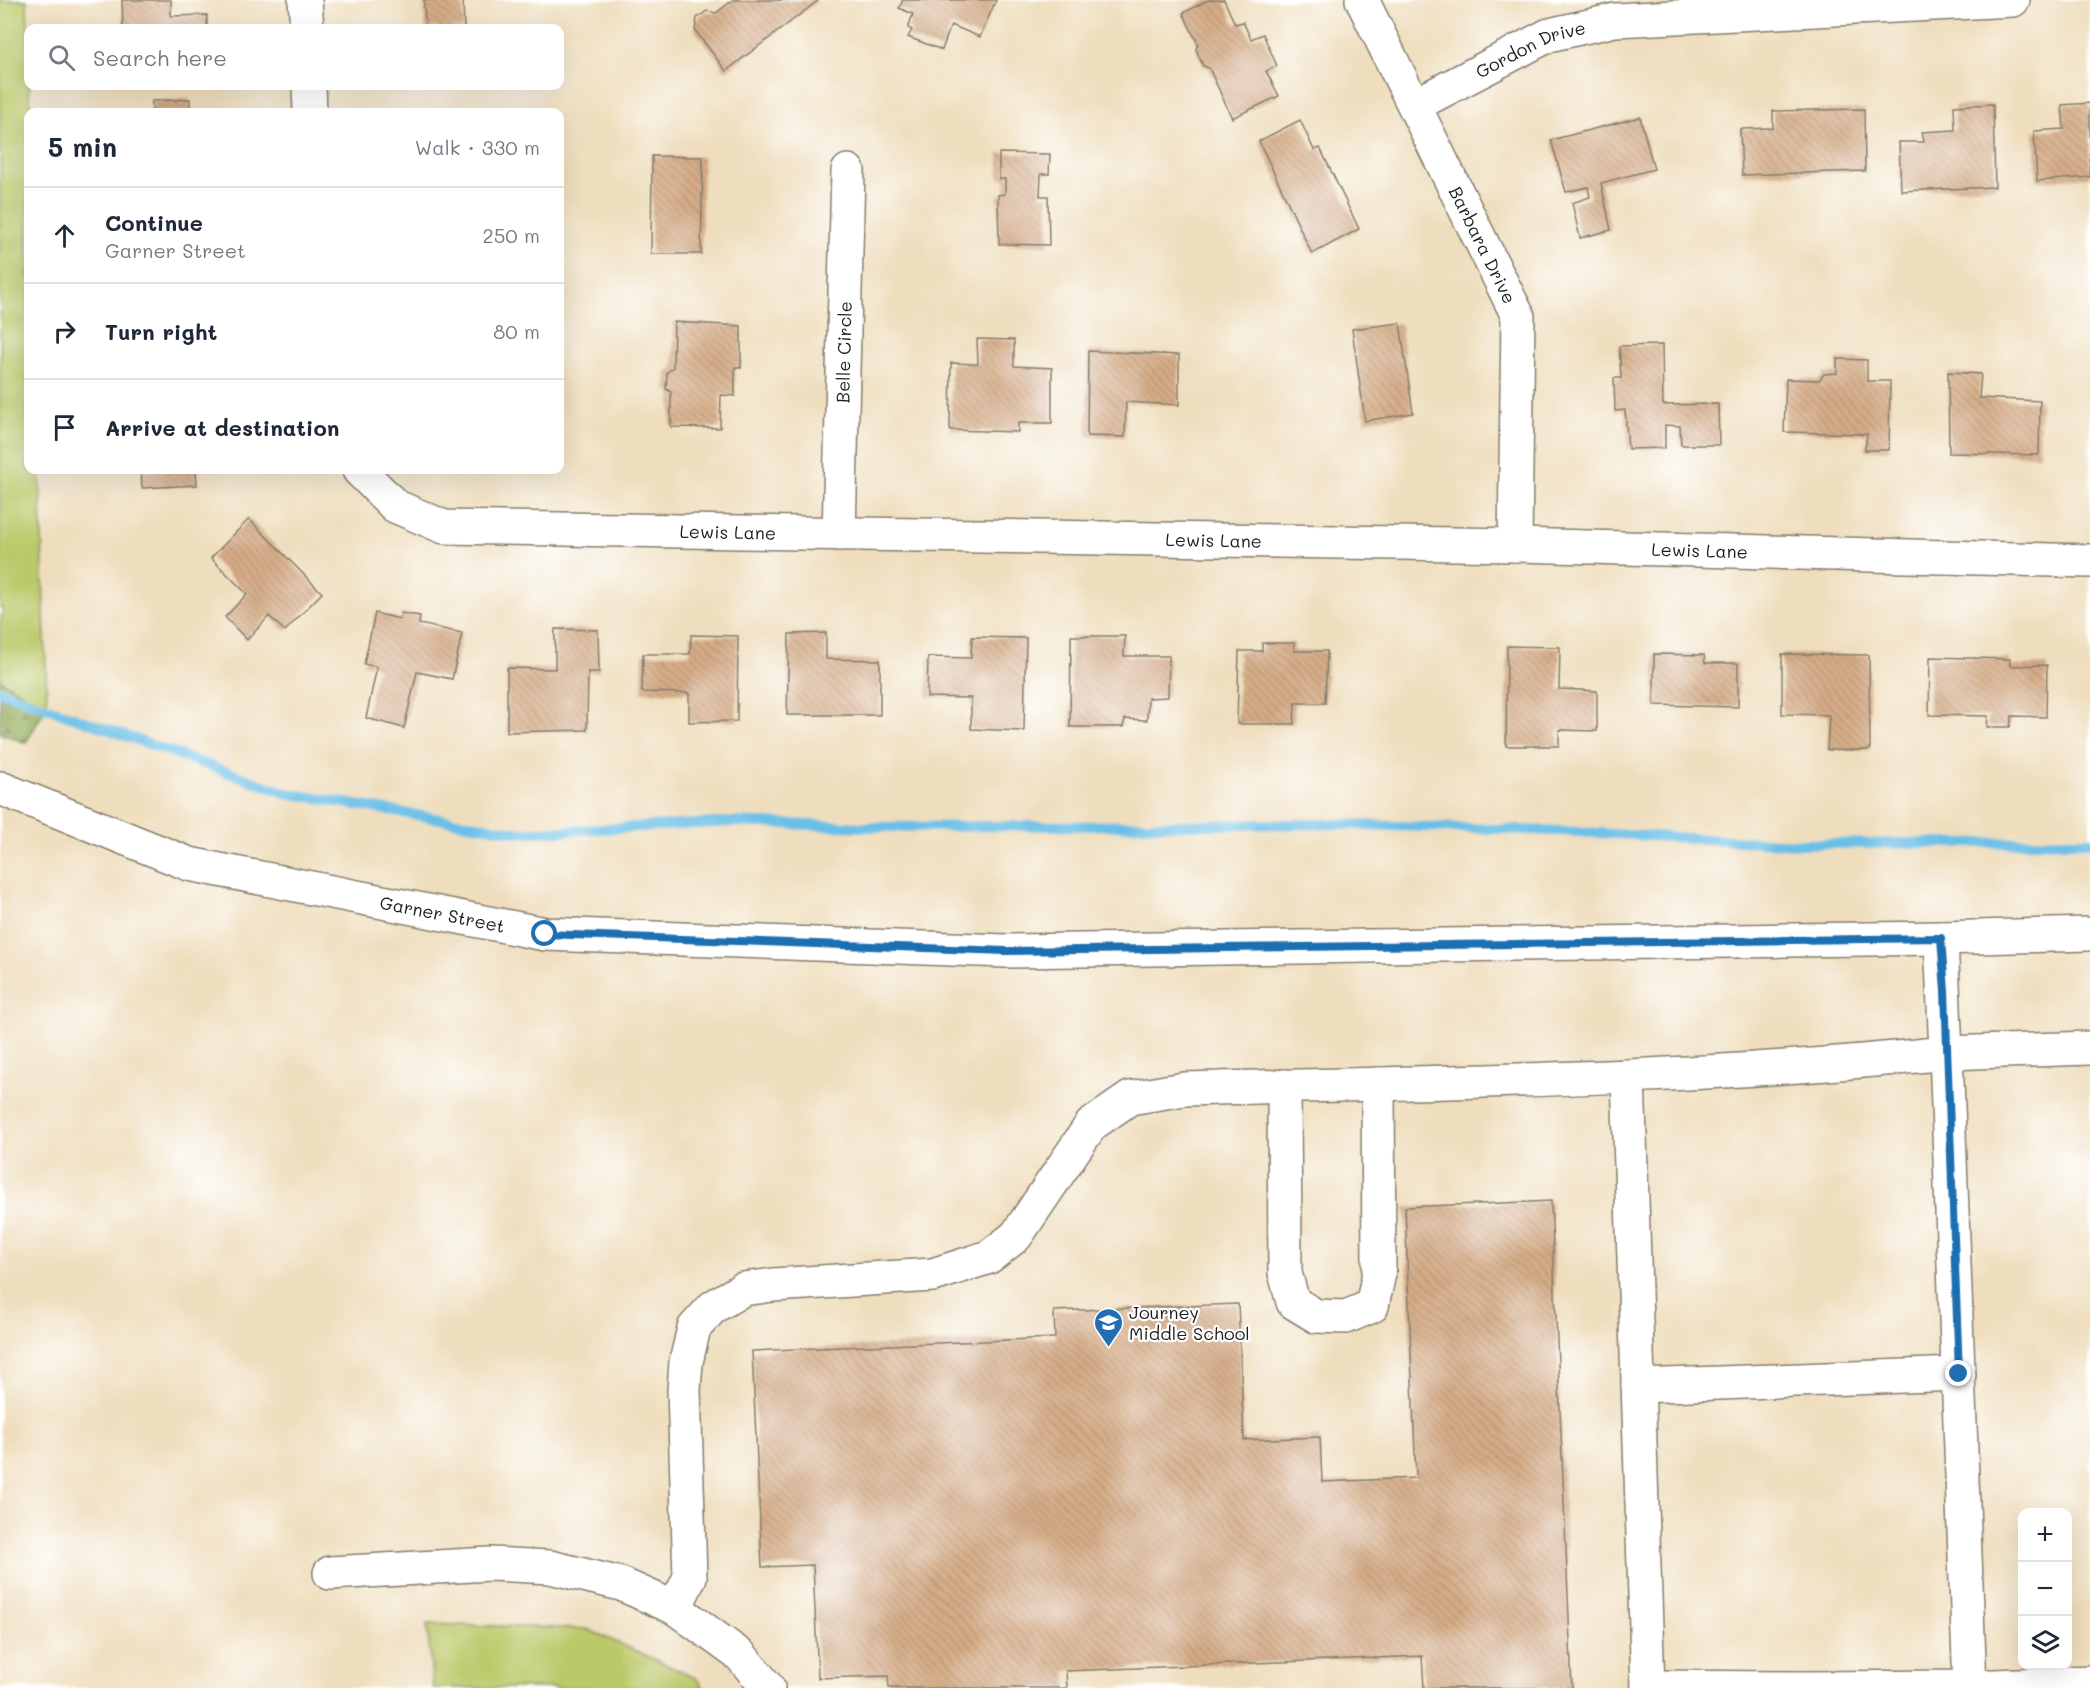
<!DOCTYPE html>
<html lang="en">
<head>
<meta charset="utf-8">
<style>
  body { margin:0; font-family:Mali,sans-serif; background:#f2f2f3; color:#1f2937 }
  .controls { position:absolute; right:18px; bottom:18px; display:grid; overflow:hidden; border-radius:12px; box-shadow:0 6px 24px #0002 }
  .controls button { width:54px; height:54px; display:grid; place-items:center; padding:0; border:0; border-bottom:2px solid #e0e1e3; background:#fff; color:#1f2937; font:30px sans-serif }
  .stop { position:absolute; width:18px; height:18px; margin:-14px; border:4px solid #1f6fb2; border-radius:50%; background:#fff }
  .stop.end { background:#1f6fb2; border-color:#fff; box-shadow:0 2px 6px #0008 }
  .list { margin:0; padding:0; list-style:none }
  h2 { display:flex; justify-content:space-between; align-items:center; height:78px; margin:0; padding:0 24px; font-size:26px }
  h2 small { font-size:20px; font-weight:400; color:#747a83 }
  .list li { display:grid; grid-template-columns:39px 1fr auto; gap:18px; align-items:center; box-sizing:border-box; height:96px; padding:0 24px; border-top:2px solid #e0e1e3 }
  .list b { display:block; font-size:22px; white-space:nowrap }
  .list p { margin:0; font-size:20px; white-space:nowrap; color:#747a83 }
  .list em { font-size:20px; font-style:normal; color:#747a83 }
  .icon { flex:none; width:33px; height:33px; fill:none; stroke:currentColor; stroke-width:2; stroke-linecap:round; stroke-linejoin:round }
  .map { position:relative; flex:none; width:2090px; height:1688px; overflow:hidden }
  .search { position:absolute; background:#fff; box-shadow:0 6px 24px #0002; left:24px; top:24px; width:540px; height:66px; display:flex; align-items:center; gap:15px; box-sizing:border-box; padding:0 21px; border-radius:12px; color:#747a83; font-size:22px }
  .panel { position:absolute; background:#fff; box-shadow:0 6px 24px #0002; left:24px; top:108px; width:540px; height:366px; border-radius:12px }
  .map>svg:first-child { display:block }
</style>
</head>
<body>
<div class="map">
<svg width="2090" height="1688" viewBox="0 0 2090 1688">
  <defs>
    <pattern id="forest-firs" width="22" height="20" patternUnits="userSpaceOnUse" patternTransform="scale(1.5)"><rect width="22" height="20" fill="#95ad5f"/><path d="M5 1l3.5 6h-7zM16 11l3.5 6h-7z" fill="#798c4e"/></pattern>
    <pattern id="building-back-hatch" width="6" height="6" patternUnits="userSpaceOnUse" patternTransform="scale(1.5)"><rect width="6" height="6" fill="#d5ac86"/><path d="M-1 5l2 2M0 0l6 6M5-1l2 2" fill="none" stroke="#b69373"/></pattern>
  </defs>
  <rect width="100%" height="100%" fill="#fff"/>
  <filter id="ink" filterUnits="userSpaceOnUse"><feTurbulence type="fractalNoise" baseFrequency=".0167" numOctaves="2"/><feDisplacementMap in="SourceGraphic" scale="12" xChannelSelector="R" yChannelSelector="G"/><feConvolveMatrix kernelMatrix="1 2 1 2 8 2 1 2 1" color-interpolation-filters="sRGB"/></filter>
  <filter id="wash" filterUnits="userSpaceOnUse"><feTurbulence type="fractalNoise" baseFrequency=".008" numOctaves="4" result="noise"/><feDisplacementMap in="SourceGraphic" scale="24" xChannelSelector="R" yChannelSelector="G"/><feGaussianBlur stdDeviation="1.35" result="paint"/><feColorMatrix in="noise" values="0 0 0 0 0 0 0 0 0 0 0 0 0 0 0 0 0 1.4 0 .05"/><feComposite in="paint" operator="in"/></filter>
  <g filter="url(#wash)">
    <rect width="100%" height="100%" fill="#efdebd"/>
    <!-- green -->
    <g fill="#bcc96b" stroke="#6c7244" stroke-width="1.5">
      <polygon points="0,0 27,0 30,112 28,112 28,470 40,470 47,708 0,680 0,622 3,609 0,608"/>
      <polygon points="427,1624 587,1629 696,1678 704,1688 433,1688"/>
    </g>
    <!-- forest -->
    <polygon fill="url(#forest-firs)" stroke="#58643e" stroke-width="1.5" points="0,680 45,709 26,743 0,733"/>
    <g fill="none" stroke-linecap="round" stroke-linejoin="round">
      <!-- stream -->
      <polyline stroke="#6abfe7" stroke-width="10" points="0,691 286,793 522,833 734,822 863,827 1330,824 1560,831 1798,844 2090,842"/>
    </g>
    <g id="blocks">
      <!-- building -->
      <g fill="url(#building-back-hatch)">
        <polygon points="122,0 171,0 171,16 207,15 207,28 123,28"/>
        <polygon points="424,0 463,0 464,28 425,28"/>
        <polygon points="733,0 819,0 726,71 695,30 697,18 707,11 716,13"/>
        <polygon points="903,0 996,0 980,37 951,25 942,50 908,37 912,30 908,28 913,14 899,8"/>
        <polygon points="1208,0 1224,0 1235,24 1243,22 1251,39 1263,34 1277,66 1266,71 1279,96 1232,118 1209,68 1203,66 1196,49 1198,44 1183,13"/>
        <polygon points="190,99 190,112 152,112 152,101"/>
        <polygon points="2090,103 2090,177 2037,181 2034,131 2064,129 2062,105"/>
        <polygon points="1993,104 1995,187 1901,191 1899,142 1924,142 1922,132 1955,130 1954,106"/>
        <polygon points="1864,109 1865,171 1742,175 1740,129 1773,128 1773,111"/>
        <polygon points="1640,117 1654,169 1601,183 1611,230 1580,238 1572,203 1590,197 1588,187 1566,192 1551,140"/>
        <polygon points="1300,120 1314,150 1320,148 1359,229 1312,254 1259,141"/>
        <polygon points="999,153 1050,154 1049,174 1041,174 1040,196 1048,196 1049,245 999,244 998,195 1005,194 1005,179 999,179"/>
        <polygon points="652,156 703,157 701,254 651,254"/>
        <polygon points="674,322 741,326 741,368 735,367 735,396 721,395 720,428 671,427 671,392 666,389 667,372 673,368"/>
        <polygon points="1400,323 1413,413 1365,421 1352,329"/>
        <polygon points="977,339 1014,340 1014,366 1052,368 1052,423 1018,423 1018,432 950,430 951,363 978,364"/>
        <polygon points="1662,345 1663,405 1718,404 1719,445 1681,445 1680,426 1665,425 1665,448 1628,449 1625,410 1615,411 1614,378 1621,378 1619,346"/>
        <polygon points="1088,351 1179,355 1179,405 1126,402 1125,437 1087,436"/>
        <polygon points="1837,359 1867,360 1867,381 1890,381 1889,450 1865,450 1867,434 1784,432 1786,379 1819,380 1824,374 1837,373"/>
        <polygon points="1948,372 1981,374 1979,398 2040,401 2039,455 1949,453"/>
        <polygon points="141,470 196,470 197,485 142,488"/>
        <polygon points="249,519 322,593 285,631 269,616 247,640 225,617 247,594 211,558"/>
        <polygon points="375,613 400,619 401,613 420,616 419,624 462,633 452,679 417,672 404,728 366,718 377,667 364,664"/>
        <polygon points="555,629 598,630 599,672 588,672 587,730 507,732 507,668 555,669"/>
        <polygon points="826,633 826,659 880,660 880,715 787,715 789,634"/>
        <polygon points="691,635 738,636 737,721 689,722 689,693 642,692 643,654 690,654"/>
        <polygon points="1071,636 1125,636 1124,656 1169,656 1168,697 1148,698 1147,720 1125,719 1123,727 1070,727"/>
        <polygon points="972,637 1026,638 1024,731 971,729 971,698 927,697 928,657 971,658"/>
        <polygon points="1262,643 1294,643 1294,651 1327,651 1325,703 1295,703 1294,724 1237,724 1239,651 1262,651"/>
        <polygon points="1507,646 1560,647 1559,689 1597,691 1597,731 1559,730 1559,746 1506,746"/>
        <polygon points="1654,654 1704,655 1705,663 1738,663 1738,707 1654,705"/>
        <polygon points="1782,654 1869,655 1870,750 1827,750 1829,715 1782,714"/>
        <polygon points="1930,657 2010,659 2010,666 2047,665 2046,717 2012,716 2010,727 1987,727 1988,716 1929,715"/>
        <polygon points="1551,1201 1572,1688 1424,1688 1422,1656 1066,1671 1067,1688 889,1688 888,1676 818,1678 813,1565 762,1567 752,1351 1055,1338 1054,1311 1238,1304 1244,1440 1320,1437 1322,1482 1416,1478 1405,1207"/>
      </g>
    </g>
  </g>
  <g filter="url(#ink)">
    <use href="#blocks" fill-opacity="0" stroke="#867d6c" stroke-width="1.5"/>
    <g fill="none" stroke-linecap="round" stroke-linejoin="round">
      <defs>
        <g id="minor">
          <polyline points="305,0 307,28"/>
          <path id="s1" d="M1362,0L1518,316L1515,545"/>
          <polyline points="309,86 310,112"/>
          <path id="s2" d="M1415,105L1549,35L1615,20L2013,0"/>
          <path id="s3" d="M359,470L395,506L444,527L1515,545L2090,561"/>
          <path id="s4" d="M839,534L848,171"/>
          <path id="s5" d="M0,788L189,864L545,934L1006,951L1941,938L2090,934"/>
          <polyline points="1628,1076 1648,1688"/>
          <polyline points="1284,1086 1285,1273 1293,1302 1316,1316 1346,1317 1372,1306 1379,1273 1378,1084"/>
          <polyline points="1638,1386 1959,1374"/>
          <polyline points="330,1573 490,1564 550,1567 621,1584 675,1608 741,1656 768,1688"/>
          <path d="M675,1608L690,1577L684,1390L686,1362L694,1328L713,1307L743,1289L773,1285L933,1275L989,1257L1016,1236L1091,1125L1130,1098L1184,1089C1438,1082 1693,1080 1946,1053L1941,938"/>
          <polyline points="1648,1687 1799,1688"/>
          <polyline points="1801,1688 1970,1687 2090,1682"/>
          <polyline points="1970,1688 1946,1053 2090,1048"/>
        </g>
      </defs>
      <!-- minor casing -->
      <use href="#minor" stroke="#867d6c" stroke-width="36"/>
      <!-- minor -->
      <use href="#minor" stroke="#fff" stroke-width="33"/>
    </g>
  </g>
  <g fill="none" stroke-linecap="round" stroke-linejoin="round" filter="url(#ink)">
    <!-- route -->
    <polyline stroke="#1f6fb2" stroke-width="8" points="545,934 1006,951 1941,938 1945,991 1959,1374"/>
  </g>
  <!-- icons -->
  <defs>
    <symbol id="school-pin" viewBox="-11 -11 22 30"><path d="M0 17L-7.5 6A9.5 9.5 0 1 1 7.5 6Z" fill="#1f6fb2" stroke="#fff"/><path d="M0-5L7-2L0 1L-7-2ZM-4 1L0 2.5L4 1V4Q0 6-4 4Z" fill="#fff"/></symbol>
  </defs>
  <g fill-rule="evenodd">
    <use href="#school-pin" x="1092" y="1306" width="33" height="45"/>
  </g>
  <g text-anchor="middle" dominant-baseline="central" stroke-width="4.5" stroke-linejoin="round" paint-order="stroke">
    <!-- street labels -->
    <g font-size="18" fill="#1c1c1c" stroke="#fff">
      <text stroke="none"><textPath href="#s2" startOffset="129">Gordon Drive</textPath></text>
      <text stroke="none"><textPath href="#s1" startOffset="273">Barbara Drive</textPath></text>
      <text stroke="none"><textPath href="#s4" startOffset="182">Belle Circle</textPath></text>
      <text stroke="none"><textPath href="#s3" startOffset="388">Lewis Lane</textPath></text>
      <text stroke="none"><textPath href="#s3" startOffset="874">Lewis Lane</textPath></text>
      <text stroke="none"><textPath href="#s3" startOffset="1360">Lewis Lane</textPath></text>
      <text stroke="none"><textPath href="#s5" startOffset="462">Garner Street</textPath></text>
    </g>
    <!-- poi labels -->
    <g font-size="18" fill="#1c1c1c" stroke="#fff" text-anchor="start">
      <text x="1129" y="1312">Journey<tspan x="1129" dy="21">Middle School</tspan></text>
    </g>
  </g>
</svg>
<div class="controls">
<button>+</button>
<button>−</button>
<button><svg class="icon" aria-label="layers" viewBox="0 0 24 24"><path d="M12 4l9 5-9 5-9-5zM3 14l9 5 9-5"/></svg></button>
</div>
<div class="stop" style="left:545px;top:934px"></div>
<div class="stop end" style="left:1959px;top:1374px"></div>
<div class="search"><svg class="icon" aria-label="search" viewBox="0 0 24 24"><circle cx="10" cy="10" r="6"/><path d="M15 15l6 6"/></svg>Search here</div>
<section class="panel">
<h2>5 min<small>Walk · 330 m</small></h2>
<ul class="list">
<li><svg class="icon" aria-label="ahead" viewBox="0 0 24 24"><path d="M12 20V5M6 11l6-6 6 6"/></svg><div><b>Continue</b><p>Garner Street</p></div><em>250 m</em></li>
<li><svg class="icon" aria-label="right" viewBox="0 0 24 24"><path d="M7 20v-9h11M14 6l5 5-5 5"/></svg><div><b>Turn right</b></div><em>80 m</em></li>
<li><svg class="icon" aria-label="arrive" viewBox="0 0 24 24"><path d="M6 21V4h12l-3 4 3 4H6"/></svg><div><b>Arrive at destination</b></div></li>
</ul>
</section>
</div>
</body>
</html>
